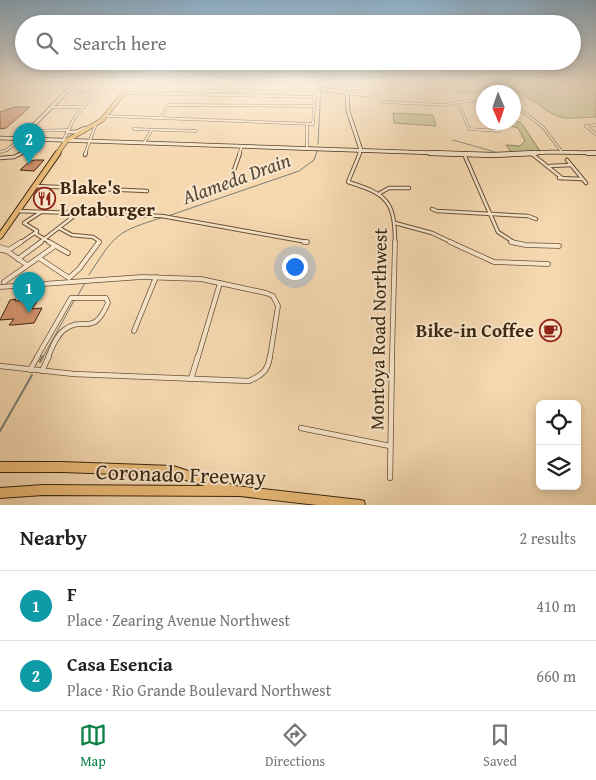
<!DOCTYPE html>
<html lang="en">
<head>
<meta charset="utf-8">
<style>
  body { margin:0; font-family:"Gentium Book Plus",serif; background:#f6f6f6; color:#222 }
  .controls { position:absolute; right:15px; bottom:15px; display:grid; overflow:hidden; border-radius:8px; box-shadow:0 2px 8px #0003 }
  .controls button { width:45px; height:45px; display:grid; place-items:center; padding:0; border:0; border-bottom:1px solid #e0e0e0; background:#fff; color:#222; font:25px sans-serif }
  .compass { position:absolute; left:476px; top:85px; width:45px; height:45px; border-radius:50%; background:#fff; box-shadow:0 2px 8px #0003; rotate:178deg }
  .you { position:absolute; left:294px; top:266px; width:18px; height:18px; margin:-12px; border:4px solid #fff; border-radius:50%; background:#1a73e8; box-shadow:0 0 0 8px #1a73e833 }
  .badge { display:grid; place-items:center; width:32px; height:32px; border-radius:50%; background:#0b8043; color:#fff; font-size:16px; font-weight:700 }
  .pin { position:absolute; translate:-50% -41px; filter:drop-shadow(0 1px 2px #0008) }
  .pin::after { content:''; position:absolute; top:26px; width:18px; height:15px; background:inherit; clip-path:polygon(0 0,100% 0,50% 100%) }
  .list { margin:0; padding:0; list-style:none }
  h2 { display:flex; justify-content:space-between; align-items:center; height:65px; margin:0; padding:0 20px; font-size:21px }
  h2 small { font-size:16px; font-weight:400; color:#767676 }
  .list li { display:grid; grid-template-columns:32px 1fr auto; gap:15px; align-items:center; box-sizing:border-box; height:70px; padding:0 20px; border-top:1px solid #e0e0e0 }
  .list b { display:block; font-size:19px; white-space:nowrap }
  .list p { margin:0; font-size:16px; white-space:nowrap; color:#767676 }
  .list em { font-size:16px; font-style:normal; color:#767676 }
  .icon { flex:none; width:28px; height:28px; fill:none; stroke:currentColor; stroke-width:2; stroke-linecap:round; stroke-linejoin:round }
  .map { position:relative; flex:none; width:596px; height:505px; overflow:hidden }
  .search { position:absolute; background:#fff; box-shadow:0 2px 8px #0003; left:15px; right:15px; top:15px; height:55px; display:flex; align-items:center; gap:12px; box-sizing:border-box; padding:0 18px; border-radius:28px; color:#767676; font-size:19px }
  .sheet { height:205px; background:#fff }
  nav { display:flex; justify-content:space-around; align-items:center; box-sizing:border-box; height:70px; border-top:1px solid #e0e0e0; background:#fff; font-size:14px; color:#767676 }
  nav a { display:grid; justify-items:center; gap:2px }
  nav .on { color:#0b8043 }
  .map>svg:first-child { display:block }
</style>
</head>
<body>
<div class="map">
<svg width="596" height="505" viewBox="0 0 596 505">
  <rect width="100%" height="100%" fill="#f6d9b1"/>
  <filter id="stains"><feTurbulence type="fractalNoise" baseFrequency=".004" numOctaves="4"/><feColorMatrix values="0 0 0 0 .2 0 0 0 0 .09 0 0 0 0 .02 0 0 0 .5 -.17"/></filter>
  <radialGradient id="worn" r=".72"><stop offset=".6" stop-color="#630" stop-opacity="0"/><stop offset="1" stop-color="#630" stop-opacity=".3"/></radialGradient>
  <!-- green -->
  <g fill="#c2be88" stroke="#7e724c">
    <path d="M435,85H596V117C584,117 567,120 557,116C544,111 535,100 523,95C513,90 484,85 473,88L479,92H458L455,89L437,88Z"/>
    <polygon points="393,113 433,115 436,126 394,123"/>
    <polygon points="514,119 522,124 540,151 512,153 506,145 520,146 525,141 518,128 500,123 514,122"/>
  </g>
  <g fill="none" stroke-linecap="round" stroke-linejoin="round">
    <!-- stream-far1 -->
    <g stroke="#787d74" stroke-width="1">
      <polyline points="453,140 495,152"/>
      <polyline points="318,144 321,85"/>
      <polyline points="168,216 299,171 314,160 317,151"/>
      <path d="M89,275C116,233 116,232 164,217"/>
      <polyline points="78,295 85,283"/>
      <polyline points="43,357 75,299"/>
    </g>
    <!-- stream -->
    <g stroke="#787d74" stroke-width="2">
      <polyline points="40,362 43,356"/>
      <polyline points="0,431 32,375"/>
    </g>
  </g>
  <!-- building -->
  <g fill="#d1906a" stroke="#3a2610">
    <polygon points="15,107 30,107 6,128 0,129 0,112"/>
    <polygon points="35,160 44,160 34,171 20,170 29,162"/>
    <polygon points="16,299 15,301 38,300 32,309 42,308 34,323 13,325 9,325 14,319 0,320 10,300"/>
  </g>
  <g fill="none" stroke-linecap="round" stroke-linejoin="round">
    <defs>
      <g id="street-far3">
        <polyline points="376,85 378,100 384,102 445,105 467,101 484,102"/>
        <polyline points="376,85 427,87"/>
        <polyline points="0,90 6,85"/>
        <polyline points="164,90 284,92 287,90 287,85"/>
        <polyline points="66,92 96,91"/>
        <polyline points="125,93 316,97"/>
        <polyline points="343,93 346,87 362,90 361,95"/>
        <polyline points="347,93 372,96"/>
        <polyline points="456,105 461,109 469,129 499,131"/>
        <polyline points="514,105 542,126 562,152"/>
        <polyline points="52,107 83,107"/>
        <polyline points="107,116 313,124 315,91 323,89"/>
        <polyline points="161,117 168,105 315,106"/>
        <polyline points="307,124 307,148"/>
        <polyline points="586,126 596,134"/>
        <polyline points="586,126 596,125"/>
        <polyline points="134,129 196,131"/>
        <polyline points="29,131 67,130"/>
        <polyline points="63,141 75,117 102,85"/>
        <polyline points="144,143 151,131"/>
        <polyline points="0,152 7,150 20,139"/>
        <polyline points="20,154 40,140"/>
        <polyline points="85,154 96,124"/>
        <polyline points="239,154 242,146"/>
        <polyline points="359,154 361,150"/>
      </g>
      <g id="street-far2">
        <path d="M360,153L348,182C387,194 395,201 395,243"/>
        <polyline points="464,154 498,232 515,243"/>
        <polyline points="532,154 562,178"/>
        <polyline points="85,155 86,153"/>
        <polyline points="0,158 14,157 22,153"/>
        <polyline points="567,160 586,183"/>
        <polyline points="550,166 571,165"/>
        <polyline points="233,173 240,153"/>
        <polyline points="559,178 582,179"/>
        <polyline points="35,186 147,191"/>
        <polyline points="380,193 389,188 409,188"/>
        <polyline points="432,209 437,211 528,216 536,219"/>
        <polyline points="17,211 162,216 307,242"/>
        <polyline points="41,212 24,223 37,231 36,234 51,243"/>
        <polyline points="395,223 432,233 453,243"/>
        <polyline points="59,228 72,235 93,237 99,241 98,243"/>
        <polyline points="20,243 36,232"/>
        <polyline points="39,243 78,213"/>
      </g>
      <g id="street-far1">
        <polyline points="49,242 68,253"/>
        <polyline points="304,242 307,242"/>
        <polyline points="450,242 494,262 548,264"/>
        <polyline points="511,242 526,245 559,246"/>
        <polyline points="0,247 9,250"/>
        <polyline points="0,250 7,251 27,265"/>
        <polyline points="7,251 21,242"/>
        <polyline points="39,258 69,278 79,269 99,242"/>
        <polyline points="18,259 41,242"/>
        <polyline points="4,282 55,246"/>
        <polyline points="0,287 142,277 201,279 266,293 273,296 278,306 270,357"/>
        <polyline points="134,331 156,277"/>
        <path d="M37,357L71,298H106L108,303C92,339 85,314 64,330C56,336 52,348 48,357"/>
        <polyline points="198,357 220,283"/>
        <polyline points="392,357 395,242"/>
      </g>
      <g id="street">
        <path d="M0,366L74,374L249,381C262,375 268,371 270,356"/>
        <polyline points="30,370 38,356"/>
        <polyline points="42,371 49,356"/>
        <polyline points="191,379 198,356"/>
        <polyline points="301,428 390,446"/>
        <polyline points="390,478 392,356"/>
      </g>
      <g id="secondary-far1">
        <polyline points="0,85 6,85"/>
        <polyline points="323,89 347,93 348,111 361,150"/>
        <polyline points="67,132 76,132 85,128"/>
        <polyline points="0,138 466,154"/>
        <polyline points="20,139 73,85"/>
        <polyline points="511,154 552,152 596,153"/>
      </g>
      <g id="secondary">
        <polyline points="430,153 493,155 536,153"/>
        <polyline points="588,153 596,153"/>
      </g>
      <polyline id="primary-far1" points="57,154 66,141 102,120 130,85"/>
      <polyline id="primary" points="0,236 58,153"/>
      <polygon id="highway" points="0,462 62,462 173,466 236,486 360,500 364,501 365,505 317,505 240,496 43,495 0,498 0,488 43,485 205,486 173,476 62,472 0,472"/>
    </defs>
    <!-- street-far3 casing -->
    <use href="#street-far3" stroke="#695338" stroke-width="3"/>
    <!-- street-far2 casing -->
    <use href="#street-far2" stroke="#695338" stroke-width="4.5"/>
    <!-- street-far1 casing -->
    <use href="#street-far1" stroke="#695338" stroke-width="5.5"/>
    <!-- street casing -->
    <use href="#street" stroke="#695338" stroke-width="6"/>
    <!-- secondary-far1 casing -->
    <use href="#secondary-far1" stroke="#3a2610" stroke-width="4.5"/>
    <!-- secondary casing -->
    <use href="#secondary" stroke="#3a2610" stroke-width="6"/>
    <!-- primary-far1 casing -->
    <use href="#primary-far1" stroke="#3a2610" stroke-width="5"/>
    <!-- primary casing -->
    <use href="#primary" stroke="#3a2610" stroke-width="7"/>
    <!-- highway casing -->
    <use href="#highway" stroke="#3a2610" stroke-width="2"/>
    <!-- street-far3 -->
    <use href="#street-far3" stroke="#f9e6cc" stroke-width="2"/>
    <!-- street-far2 -->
    <use href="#street-far2" stroke="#f9e6cc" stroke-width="2.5"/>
    <!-- street-far1 -->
    <use href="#street-far1" stroke="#f9e6cc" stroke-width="4"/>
    <!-- street -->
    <use href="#street" stroke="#f9e6cc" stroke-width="4.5"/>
    <!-- secondary-far1 -->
    <use href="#secondary-far1" stroke="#f9e6cc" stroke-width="3"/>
    <!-- secondary -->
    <use href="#secondary" stroke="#f9e6cc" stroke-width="4.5"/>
    <!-- primary-far1 -->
    <use href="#primary-far1" stroke="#ebbc78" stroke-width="4"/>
    <!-- primary -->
    <use href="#primary" stroke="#ebbc78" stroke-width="5"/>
    <!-- highway -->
    <use href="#highway" fill="#ebbc78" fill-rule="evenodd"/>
  </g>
  <!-- sky -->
  <linearGradient id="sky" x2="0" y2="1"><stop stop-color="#8cb5d4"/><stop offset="0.54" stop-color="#fbeedc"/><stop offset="1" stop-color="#fbeedc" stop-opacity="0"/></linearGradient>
  <rect width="596" height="156" fill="url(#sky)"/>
  <!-- icons -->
  <defs>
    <symbol id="restaurant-ring" viewBox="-11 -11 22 22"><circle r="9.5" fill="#f9e6cc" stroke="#8f2418" stroke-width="1.5"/><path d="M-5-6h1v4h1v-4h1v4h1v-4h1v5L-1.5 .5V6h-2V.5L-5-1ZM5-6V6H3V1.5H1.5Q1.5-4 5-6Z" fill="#8f2418"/></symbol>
    <symbol id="cafe-ring" viewBox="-11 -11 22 22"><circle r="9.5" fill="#f9e6cc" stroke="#8f2418" stroke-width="1.5"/><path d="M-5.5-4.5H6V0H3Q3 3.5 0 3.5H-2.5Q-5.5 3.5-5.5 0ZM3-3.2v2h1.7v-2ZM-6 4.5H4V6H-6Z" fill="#8f2418"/></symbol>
  </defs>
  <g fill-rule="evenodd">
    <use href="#restaurant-ring" x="32" y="186" width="25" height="25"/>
    <use href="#cafe-ring" x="538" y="318" width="25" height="25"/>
  </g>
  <g text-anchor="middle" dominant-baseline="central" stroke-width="4" stroke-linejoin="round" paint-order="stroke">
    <!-- poi labels -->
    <g font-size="19" font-weight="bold" fill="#3a2610" stroke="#f9e6cc" text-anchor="start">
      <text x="60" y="187">Blake's<tspan x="60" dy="22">Lotaburger</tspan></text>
      <text x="534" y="330" text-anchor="end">Bike-in Coffee</text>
    </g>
    <!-- street labels -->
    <g font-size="19" fill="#3a2610" stroke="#f9e6cc">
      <text transform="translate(378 329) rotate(-89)">Montoya Road Northwest</text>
    </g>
    <!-- water labels -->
    <g font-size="20" font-style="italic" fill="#544a3a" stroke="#f9e6cc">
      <text transform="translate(236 178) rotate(-20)">Alameda Drain</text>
    </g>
    <!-- near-street labels -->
    <g font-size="22" fill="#3a2610" stroke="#f9e6cc">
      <text transform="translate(181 474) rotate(2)">Coronado Freeway</text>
    </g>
  </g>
  <rect width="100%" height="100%" filter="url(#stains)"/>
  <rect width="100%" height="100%" fill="url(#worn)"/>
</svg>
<div class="controls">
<button><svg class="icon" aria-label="locate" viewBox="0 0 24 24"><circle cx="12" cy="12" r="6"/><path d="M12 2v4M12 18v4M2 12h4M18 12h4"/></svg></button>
<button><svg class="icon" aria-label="layers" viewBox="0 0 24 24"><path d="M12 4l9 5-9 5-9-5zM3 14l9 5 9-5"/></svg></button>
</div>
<svg class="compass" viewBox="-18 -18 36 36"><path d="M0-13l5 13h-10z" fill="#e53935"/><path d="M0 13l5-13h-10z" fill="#767676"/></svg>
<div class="you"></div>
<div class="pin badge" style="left:29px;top:313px;background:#0f9aa8">1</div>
<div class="pin badge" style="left:29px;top:164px;background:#0f9aa8">2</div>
<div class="search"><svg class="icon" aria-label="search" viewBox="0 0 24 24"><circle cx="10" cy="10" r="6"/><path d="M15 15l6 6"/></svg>Search here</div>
</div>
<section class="sheet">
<h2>Nearby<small>2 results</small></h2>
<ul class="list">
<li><span class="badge" style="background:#0f9aa8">1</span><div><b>F</b><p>Place · Zearing Avenue Northwest</p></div><em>410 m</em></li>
<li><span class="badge" style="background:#0f9aa8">2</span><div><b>Casa Esencia</b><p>Place · Rio Grande Boulevard Northwest</p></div><em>660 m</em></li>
</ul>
</section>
<nav>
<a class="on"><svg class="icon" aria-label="map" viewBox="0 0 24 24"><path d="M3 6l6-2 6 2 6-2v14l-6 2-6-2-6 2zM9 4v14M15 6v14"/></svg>Map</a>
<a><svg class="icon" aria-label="directions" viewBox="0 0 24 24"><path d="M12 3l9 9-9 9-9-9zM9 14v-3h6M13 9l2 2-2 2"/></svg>Directions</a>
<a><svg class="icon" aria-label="saved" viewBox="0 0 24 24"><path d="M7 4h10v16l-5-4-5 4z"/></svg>Saved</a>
</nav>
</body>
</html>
